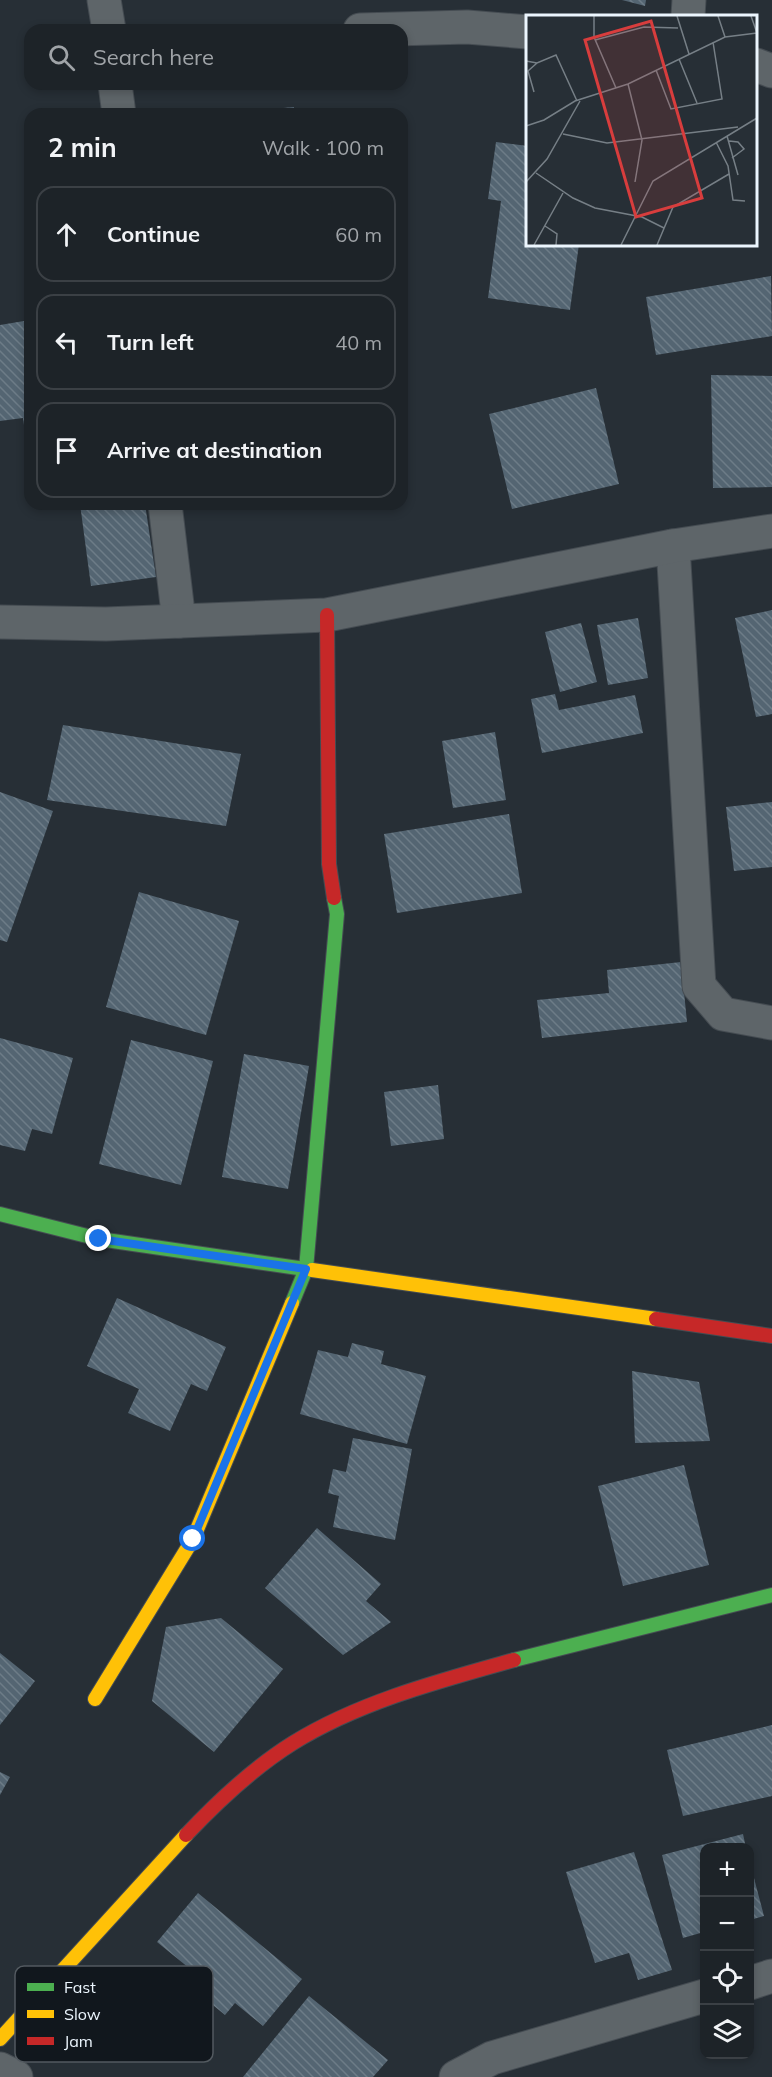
<!DOCTYPE html>
<html lang="en">
<head>
<meta charset="utf-8">
<style>
  body { margin:0; font-family:Mulish,sans-serif; background:#252b30; color:#f1f3f6 }
  .controls { position:absolute; right:18px; bottom:18px; display:grid; overflow:hidden; border-radius:12px; box-shadow:0 3px 9px #0003 }
  .controls button { width:54px; height:54px; display:grid; place-items:center; padding:0; border:0; border-bottom:2px solid #3b4045; background:#1d2328; color:#f1f3f6; font:30px sans-serif }
  .stop { position:absolute; width:18px; height:18px; margin:-14px; border:4px solid #1a73e8; border-radius:50%; background:#fff }
  .stop.end { background:#1a73e8; border-color:#fff; box-shadow:0 2px 6px #0008 }
  .list { margin:0; padding:0; list-style:none }
  h2 { display:flex; justify-content:space-between; align-items:center; height:78px; margin:0; padding:0 24px; font-size:26px }
  h2 small { font-size:20px; font-weight:400; color:#a0a4a8 }
  .list li { display:grid; grid-template-columns:39px 1fr auto; gap:18px; align-items:center; box-sizing:border-box; height:96px; margin:0 12px 12px; padding:0 12px; border:2px solid #3b4045; border-radius:18px }
  .list b { display:block; font-size:22px; white-space:nowrap }
  .list em { font-size:20px; font-style:normal; color:#a0a4a8 }
  .icon { flex:none; width:33px; height:33px; fill:none; stroke:currentColor; stroke-width:2; stroke-linecap:round; stroke-linejoin:round }
  .map { position:relative; flex:none; width:772px; height:2077px; overflow:hidden }
  .search { position:absolute; background:#1d2328; box-shadow:0 3px 9px #0003; left:24px; top:24px; width:384px; height:66px; display:flex; align-items:center; gap:15px; box-sizing:border-box; padding:0 21px; border-radius:18px; color:#a0a4a8; font-size:22px }
  .panel { position:absolute; background:#1d2328; box-shadow:0 3px 9px #0003; left:24px; top:108px; width:384px; height:402px; border-radius:18px }
  .map>svg:first-child { display:block }
</style>
</head>
<body>
<div class="map">
<svg width="772" height="2077" viewBox="0 0 772 2077">
  <defs>
    <pattern id="building-back-hatch" width="6" height="6" patternUnits="userSpaceOnUse" patternTransform="scale(1.5)"><rect width="6" height="6" fill="#546572"/><path d="M-1 5l2 2M0 0l6 6M5-1l2 2" fill="none" stroke="#6d7c87"/></pattern>
  </defs>
  <rect width="100%" height="100%" fill="#272f36"/>
  <!-- building -->
  <g fill="url(#building-back-hatch)">
    <polygon points="622,0 646,0 645,6"/>
    <polygon points="294,107 294,114 242,114 241,112"/>
    <polygon points="496,142 528,146 528,244 579,244 570,310 488,298 501,201 488,199"/>
    <polygon points="771,276 772,336 656,355 646,297"/>
    <polygon points="30,320 30,431 25,432 23,418 0,421 0,325"/>
    <polygon points="711,375 772,376 772,487 713,488"/>
    <polygon points="596,388 619,484 512,509 489,414"/>
    <polygon points="80,504 145,504 156,577 91,586"/>
    <polygon points="772,610 772,714 756,717 735,618"/>
    <polygon points="638,618 648,678 608,685 597,625"/>
    <polygon points="581,623 597,682 560,692 545,632"/>
    <polygon points="555,694 559,710 635,695 643,733 542,753 531,699"/>
    <polygon points="63,725 241,754 226,826 47,800"/>
    <polygon points="495,732 506,800 453,808 442,741"/>
    <polygon points="0,792 53,811 7,942 0,940"/>
    <polygon points="772,802 772,867 734,871 726,807"/>
    <polygon points="509,814 522,893 397,913 384,834"/>
    <polygon points="139,892 239,921 206,1035 106,1007"/>
    <polygon points="681,962 687,1022 542,1038 537,1000 609,993 607,970"/>
    <polygon points="0,1038 73,1058 52,1134 32,1129 25,1151 0,1145"/>
    <polygon points="131,1040 213,1061 181,1185 99,1164"/>
    <polygon points="244,1054 309,1066 288,1189 222,1177"/>
    <polygon points="438,1085 444,1139 391,1146 384,1092"/>
    <polygon points="117,1298 226,1347 207,1391 191,1384 170,1431 128,1413 139,1389 87,1366"/>
    <polygon points="352,1343 384,1351 381,1364 426,1376 407,1444 300,1414 318,1350 348,1357"/>
    <polygon points="632,1371 699,1382 710,1441 635,1443"/>
    <polygon points="353,1438 412,1449 395,1540 333,1527 339,1496 328,1493 333,1469 346,1472"/>
    <polygon points="684,1465 709,1565 623,1586 598,1486"/>
    <polygon points="317,1528 381,1584 366,1601 391,1622 343,1655 265,1588"/>
    <polygon points="221,1618 283,1669 214,1752 152,1701 166,1627"/>
    <polygon points="0,1653 35,1681 0,1725"/>
    <polygon points="772,1725 772,1796 683,1816 667,1750"/>
    <polygon points="0,1772 10,1777 0,1795"/>
    <polygon points="743,1834 746,1848 704,1848 704,1932 683,1938 662,1855"/>
    <polygon points="634,1852 672,1970 638,1980 629,1953 595,1963 566,1872"/>
    <polygon points="750,1863 764,1916 750,1920"/>
    <polygon points="198,1893 302,1979 263,2026 235,2003 225,2015 180,1978 189,1968 157,1942"/>
    <polygon points="309,1996 388,2060 373,2077 243,2077"/>
  </g>
  <g fill="none" stroke-linecap="round" stroke-linejoin="round">
    <defs>
      <g id="street">
        <polyline points="104,0 109,30"/>
        <polyline points="688,16 689,0"/>
        <polyline points="360,30 467,27 528,32"/>
        <polyline points="756,65 772,71"/>
        <polyline points="115,84 119,114"/>
        <polyline points="165,504 179,621"/>
        <polyline points="673,546 699,986 723,1014 772,1023"/>
        <polyline points="0,622 106,624 327,615 673,546 772,531"/>
        <polyline points="750,1983 772,1976"/>
        <polyline points="0,2069 16,2077"/>
        <polyline points="456,2077 492,2058 704,1996"/>
      </g>
      <g id="fast">
        <polyline points="0,1214 99,1239 312,1270"/>
        <polyline points="292,1303 306,1269 337,914 334,898"/>
        <polyline points="514,1660 772,1595"/>
      </g>
      <g id="slow">
        <polyline points="312,1270 656,1319"/>
        <polyline points="95,1699 193,1539 292,1303"/>
        <polyline points="0,2039 186,1835"/>
      </g>
      <g id="jam">
        <polyline points="327,615 329,864 334,898"/>
        <polyline points="656,1319 772,1336"/>
        <path d="M186,1835C218,1801 253,1768 293,1743C359,1702 439,1681 514,1660"/>
      </g>
    </defs>
    <!-- street casing -->
    <use href="#street" stroke="#454c52" stroke-width="35"/>
    <!-- fast casing -->
    <use href="#fast" stroke="#454c52" stroke-width="16"/>
    <!-- slow casing -->
    <use href="#slow" stroke="#454c52" stroke-width="16"/>
    <!-- jam casing -->
    <use href="#jam" stroke="#454c52" stroke-width="16"/>
    <!-- street -->
    <use href="#street" stroke="#5e6569" stroke-width="33"/>
    <!-- fast -->
    <use href="#fast" stroke="#4caf50" stroke-width="14"/>
    <!-- slow -->
    <use href="#slow" stroke="#ffc107" stroke-width="14"/>
    <!-- jam -->
    <use href="#jam" stroke="#c62828" stroke-width="14"/>
  </g>
  <g fill="none" stroke-linecap="round" stroke-linejoin="round">
    <!-- route -->
    <polyline stroke="#1a73e8" stroke-width="8" points="99,1239 306,1269 193,1539"/>
  </g>
  <!-- overview -->
  <g transform="translate(526 15)">
    <rect width="231" height="231" fill="#272f36"/>
    <path fill="none" stroke="#767f86" stroke-width="1.5" d="M68,1V22L90,73M151,1L163,39M192,1L199,22M225,1L231,18M69,25L118,12L152,13M153,44L171,88M0,46L11,48L30,40L51,86M130,55L145,94L196,84L187,27M102,69L116,125L109,167M8,77L2,56L11,48M0,111L18,105L49,86L102,69L199,22L231,18M37,119L81,128L212,112M201,121L212,160M203,126L212,127L218,134L206,143M190,127L202,151L207,185L219,186M10,158L47,183L69,193L116,202L138,213M0,167L21,144L54,86M19,211L31,219L30,230M8,230L37,178M95,230L127,166L231,103M131,230L147,192L203,159"/>
    <path fill="#d83d3d" fill-opacity="0.15" stroke="#d83d3d" stroke-width="3" d="M125,6L176,183L110,202L59,25Z"/>
    <rect width="231" height="231" fill="none" stroke="#ecf6fe" stroke-width="3"/>
  </g>
  <!-- legend -->
  <rect x="15" y="1966" width="198" height="96" rx="9" fill="#11171d" stroke="#535a60" stroke-width="1.5"/>
  <rect x="27" y="1983" width="27" height="8" fill="#4caf50"/>
  <rect x="27" y="2010" width="27" height="8" fill="#ffc107"/>
  <rect x="27" y="2037" width="27" height="8" fill="#c62828"/>
  <g font-size="16" fill="#ecf6fe">
    <text x="64" y="1993">Fast</text>
    <text x="64" y="2020">Slow</text>
    <text x="64" y="2047">Jam</text>
  </g>
</svg>
<div class="controls">
<button>+</button>
<button>−</button>
<button><svg class="icon" aria-label="locate" viewBox="0 0 24 24"><circle cx="12" cy="12" r="6"/><path d="M12 2v4M12 18v4M2 12h4M18 12h4"/></svg></button>
<button><svg class="icon" aria-label="layers" viewBox="0 0 24 24"><path d="M12 4l9 5-9 5-9-5zM3 14l9 5 9-5"/></svg></button>
</div>
<div class="stop" style="left:193px;top:1539px"></div>
<div class="stop end" style="left:99px;top:1239px"></div>
<div class="search"><svg class="icon" aria-label="search" viewBox="0 0 24 24"><circle cx="10" cy="10" r="6"/><path d="M15 15l6 6"/></svg>Search here</div>
<section class="panel">
<h2>2 min<small>Walk · 100 m</small></h2>
<ul class="list">
<li><svg class="icon" aria-label="ahead" viewBox="0 0 24 24"><path d="M12 20V5M6 11l6-6 6 6"/></svg><div><b>Continue</b></div><em>60 m</em></li>
<li><svg class="icon" aria-label="left" viewBox="0 0 24 24"><path d="M17 20v-9H6M10 6l-5 5 5 5"/></svg><div><b>Turn left</b></div><em>40 m</em></li>
<li><svg class="icon" aria-label="arrive" viewBox="0 0 24 24"><path d="M6 21V4h12l-3 4 3 4H6"/></svg><div><b>Arrive at destination</b></div></li>
</ul>
</section>
</div>
</body>
</html>
